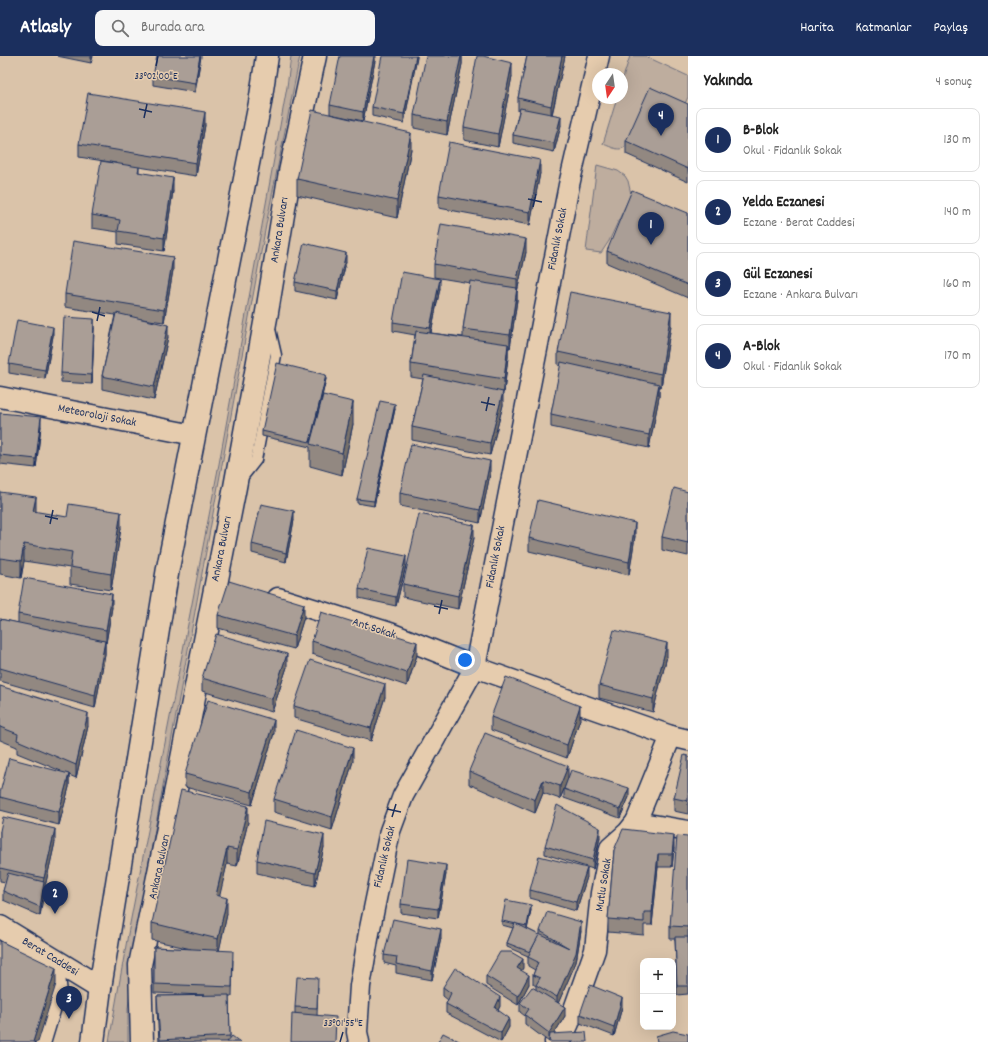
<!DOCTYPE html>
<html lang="tr">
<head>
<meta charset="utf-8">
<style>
  body { margin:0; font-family:Dekko,sans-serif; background:#f6f6f6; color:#222 }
  .controls { position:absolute; right:12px; bottom:12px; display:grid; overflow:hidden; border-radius:8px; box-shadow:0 4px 16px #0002 }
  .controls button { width:36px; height:36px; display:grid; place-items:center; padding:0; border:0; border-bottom:1px solid #e0e0e0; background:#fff; color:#222; font:20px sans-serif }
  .compass { position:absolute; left:592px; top:12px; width:36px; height:36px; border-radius:50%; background:#fff; box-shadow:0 4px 16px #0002; rotate:193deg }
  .you { position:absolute; left:465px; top:604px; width:14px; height:14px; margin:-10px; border:3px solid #fff; border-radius:50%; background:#1a73e8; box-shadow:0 0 0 6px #1a73e833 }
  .badge { display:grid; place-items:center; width:26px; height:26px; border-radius:50%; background:#1b2f5e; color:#fff; font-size:13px; font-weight:700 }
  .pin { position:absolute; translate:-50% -33px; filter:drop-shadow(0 1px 2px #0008) }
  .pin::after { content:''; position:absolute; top:21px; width:14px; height:12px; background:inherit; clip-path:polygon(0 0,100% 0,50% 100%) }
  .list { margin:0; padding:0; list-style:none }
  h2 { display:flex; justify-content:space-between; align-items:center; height:52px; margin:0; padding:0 16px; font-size:17px }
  h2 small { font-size:13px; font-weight:400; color:#767676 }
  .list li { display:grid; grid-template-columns:26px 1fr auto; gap:12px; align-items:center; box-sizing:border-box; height:64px; margin:0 8px 8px; padding:0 8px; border:1px solid #e0e0e0; border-radius:8px }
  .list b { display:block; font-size:15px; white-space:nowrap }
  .list p { margin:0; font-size:13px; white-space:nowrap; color:#767676 }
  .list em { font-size:13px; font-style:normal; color:#767676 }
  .icon { flex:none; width:22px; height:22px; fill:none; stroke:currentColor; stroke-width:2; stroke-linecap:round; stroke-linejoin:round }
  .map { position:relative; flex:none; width:688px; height:986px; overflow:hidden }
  header { display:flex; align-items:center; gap:24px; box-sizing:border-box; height:56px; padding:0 20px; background:#1b2f5e; color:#fff }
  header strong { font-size:19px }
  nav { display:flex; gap:22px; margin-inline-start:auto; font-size:14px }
  .search { width:280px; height:36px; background:#f6f6f6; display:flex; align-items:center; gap:10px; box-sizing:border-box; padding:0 14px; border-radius:8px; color:#767676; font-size:15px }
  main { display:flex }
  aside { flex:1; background:#fff }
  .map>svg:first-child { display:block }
</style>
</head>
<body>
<header>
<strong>Atlasly</strong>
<div class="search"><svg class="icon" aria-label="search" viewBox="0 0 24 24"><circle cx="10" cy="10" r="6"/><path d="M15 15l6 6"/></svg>Burada ara</div>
<nav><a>Harita</a><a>Katmanlar</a><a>Paylaş</a></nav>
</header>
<main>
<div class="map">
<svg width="688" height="986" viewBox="0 0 688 986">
  <rect width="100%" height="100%" fill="#dac3a9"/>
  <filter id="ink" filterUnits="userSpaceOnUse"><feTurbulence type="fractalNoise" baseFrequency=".025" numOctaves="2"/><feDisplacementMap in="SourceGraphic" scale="8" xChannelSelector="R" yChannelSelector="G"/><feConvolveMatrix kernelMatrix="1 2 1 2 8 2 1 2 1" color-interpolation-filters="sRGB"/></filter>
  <g filter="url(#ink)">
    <!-- green -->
    <g fill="#bead9e" stroke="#6c6e7e">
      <polygon points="291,0 300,0 266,169 135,882 128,953 128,986 109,986 128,878 219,408 287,31"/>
      <path d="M630,0H645L688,20V41L682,54L627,89C620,97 612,91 603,88L617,42H622V25Z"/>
      <polygon points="597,109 618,115 625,120 628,125 631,138 609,185 601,197 586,195"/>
    </g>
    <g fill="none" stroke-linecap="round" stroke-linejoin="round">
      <defs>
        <polyline id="service" points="241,423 256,404 276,299 270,273"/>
        <polyline id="pedestrian" points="39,913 58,924 59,933 43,986"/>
        <g id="minor">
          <polyline points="0,341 194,379"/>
          <polyline points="278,542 390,577 475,611 671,680 688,684"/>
          <polyline points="636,766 688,775"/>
          <polyline points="359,986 357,976 360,930 369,877 390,775 403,740 475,611 569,129 599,0"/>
          <polyline points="555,986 563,980 569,967 595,894 601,837 610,792 628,776 636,766 671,680"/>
        </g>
        <polyline id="tertiary" points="0,871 100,932"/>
        <g id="secondary">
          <polyline points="93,986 100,932 168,512 260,47 267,0"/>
          <polyline points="142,986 140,909 177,728 235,431 267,256 290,116 315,0"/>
        </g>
      </defs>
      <!-- service casing -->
      <use href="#service" stroke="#1b2f5e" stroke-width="13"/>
      <!-- pedestrian casing -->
      <use href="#pedestrian" stroke="#1b2f5e" stroke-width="18"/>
      <!-- minor casing -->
      <use href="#minor" stroke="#1b2f5e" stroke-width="23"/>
      <!-- tertiary casing -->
      <use href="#tertiary" stroke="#1b2f5e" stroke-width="25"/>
      <!-- secondary casing -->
      <use href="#secondary" stroke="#1b2f5e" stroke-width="25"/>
      <!-- service -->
      <use href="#service" stroke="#e6ccae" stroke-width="10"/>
      <!-- pedestrian -->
      <use href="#pedestrian" stroke="#e6ccae" stroke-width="15"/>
      <!-- minor -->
      <use href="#minor" stroke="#e6ccae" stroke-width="20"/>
      <!-- tertiary -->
      <use href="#tertiary" stroke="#e6ccae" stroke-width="22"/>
      <!-- secondary -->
      <use href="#secondary" stroke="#e6ccae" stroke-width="22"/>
    </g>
    <!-- wall -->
    <g fill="#928881" stroke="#1b2f5e">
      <polygon points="57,0 93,0 91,7"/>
      <polygon points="201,0 195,36 153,29 153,20"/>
      <polygon points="376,0 363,65 330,58 330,49"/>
      <polygon points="417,0 404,67 372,60 372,51"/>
      <polygon points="462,0 462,8 447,79 414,72 414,59"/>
      <polygon points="527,0 565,0 552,59 561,69 554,96 513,87 513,79 519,55 518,55 518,42"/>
      <polygon points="512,20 498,91 464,84 464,71"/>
      <polygon points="688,48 688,126 626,98 626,85"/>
      <polygon points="205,69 196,120 139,111 139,117 173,135 164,195 118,188 118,176 92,172 92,159 116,107 79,101 79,88"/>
      <polygon points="411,93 397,162 297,139 297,123"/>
      <polygon points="540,117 530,169 439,152 439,139"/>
      <polygon points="688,157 688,242 607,207 607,195"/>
      <polygon points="526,196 517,236 517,244 510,292 508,292 508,301 504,336 500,336 503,349 490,399 412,384 412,371 423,323 411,321 411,308 415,279 393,275 393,266 440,232 431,277 463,281 463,273 470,227 434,221 434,208"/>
      <polygon points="346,206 337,244 295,235 295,226"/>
      <polygon points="173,214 164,266 142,263 168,281 154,344 102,333 102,320 115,259 65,251 65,238"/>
      <polygon points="671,269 661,331 659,331 659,341 649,392 551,371 551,358 561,310 558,309 558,296"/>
      <polygon points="94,272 92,328 61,326 61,317"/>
      <polygon points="53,280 45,323 9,317 9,308"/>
      <polygon points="326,323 317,360 353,368 342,419 310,410 310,391 262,380 262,375"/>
      <polygon points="395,353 374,450 357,447 357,443"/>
      <polygon points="0,357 41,370 36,412 0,408"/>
      <polygon points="490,418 480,467 400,450 400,437"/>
      <polygon points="0,436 36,456 121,472 111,534 70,528 70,512 24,505 21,522 0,518"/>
      <polygon points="688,436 688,500 662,494 662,481"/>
      <polygon points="294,464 286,506 252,497 252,488"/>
      <polygon points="635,480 629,519 529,495 529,482"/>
      <polygon points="474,482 458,553 403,541 403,528"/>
      <polygon points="406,509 396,550 359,542 359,533"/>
      <polygon points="112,551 106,587 105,586 105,598 95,652 0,625 0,563 18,567 18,558"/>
      <polygon points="218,559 304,561 294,593 218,572"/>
      <polygon points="312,585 417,599 407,630 312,598"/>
      <polygon points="667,600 653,656 599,642 599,629"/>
      <polygon points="287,611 272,656 202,635 202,622"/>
      <polygon points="0,630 88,670 76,722 69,719 69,731 59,769 0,754 0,737 61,715 17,697 17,691 0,684"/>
      <polygon points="385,641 371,685 294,662 294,650"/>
      <polygon points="491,661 580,663 567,702 491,674"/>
      <polygon points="274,677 252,749 185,731 185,718"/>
      <polygon points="688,700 688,758 674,755 674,742"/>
      <polygon points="353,705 332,774 274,756 274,743"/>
      <polygon points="469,715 568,723 560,743 543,737 535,757 469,728"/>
      <polygon points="564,733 629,741 620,762 564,742"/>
      <polygon points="248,766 237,810 227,808 219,840 227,858 219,894 233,904 232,940 229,940 230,982 240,986 159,986 157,952 157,940 204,939 154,937 154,891 191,893 152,884 152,867"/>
      <polygon points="0,775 55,786 44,835 40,860 3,844 3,835 6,826 0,825"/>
      <polygon points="600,781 593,813 545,798 545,790"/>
      <polygon points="688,781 688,938 677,939 675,883 670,883 670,870"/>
      <polygon points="324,791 315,830 257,817 257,804"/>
      <polygon points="674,792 672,811 658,811 652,869 644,869 644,879 608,876 608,863 614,794"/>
      <polygon points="446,818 438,862 401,857 401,848"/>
      <polygon points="587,821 576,855 530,842 530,834"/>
      <polygon points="531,854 527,873 539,879 540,878 540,875 581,875 576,906 558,947 565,960 549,986 525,968 525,960 520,956 520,947 536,933 536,930 533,928 533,919 535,914 528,910 528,900 507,891 507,887 513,872 502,869 502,865"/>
      <polygon points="441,882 432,924 396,917 396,910 384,907 384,899"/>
      <polygon points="523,912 521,915 529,928 518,949 486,929 486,920"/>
      <polygon points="318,931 317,959 336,969 295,958 295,951"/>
      <polygon points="443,931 500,950 498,954 509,971 501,986 446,957 446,948 448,944 443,940"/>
      <polygon points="622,951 614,980 580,967 580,958"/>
    </g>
    <!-- shaded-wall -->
    <g fill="#776f69" stroke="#1b2f5e">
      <polygon points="91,0 93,0 91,7"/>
      <polygon points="200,0 201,0 195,36 195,27"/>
      <polygon points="374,0 376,0 363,65 363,56"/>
      <polygon points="416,0 417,0 417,2 404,67 404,58"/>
      <polygon points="461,0 462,0 462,8 447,79 447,66"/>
      <polygon points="562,0 565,0 551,62 551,50"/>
      <polygon points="512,7 512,20 498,91 498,78"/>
      <polygon points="205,56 205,69 196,120 196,107"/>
      <polygon points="561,60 561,69 554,96 554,87"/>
      <polygon points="411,77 411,93 397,162 397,145"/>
      <polygon points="540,104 540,117 530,169 530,156"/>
      <polygon points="173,122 173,135 164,195 164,182"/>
      <polygon points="526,183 526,196 517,236 517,223"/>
      <polygon points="346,197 346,206 337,244 337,235"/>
      <polygon points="173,201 173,214 164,266 164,254"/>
      <polygon points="440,223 440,232 430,281 430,272"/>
      <polygon points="517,232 517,244 510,292 510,279"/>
      <polygon points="671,256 671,269 661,331 661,318"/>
      <polygon points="94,263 94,272 92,328 92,319"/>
      <polygon points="168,269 168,281 154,344 154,331"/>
      <polygon points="53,271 53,280 45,323 45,314"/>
      <polygon points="508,288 508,301 504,336 504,323"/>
      <polygon points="326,319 326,323 311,388 310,386"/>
      <polygon points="659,328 659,341 649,392 649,379"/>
      <polygon points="503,336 503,349 490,399 490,387"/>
      <polygon points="353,346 353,368 342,419 342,397"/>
      <polygon points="395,348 395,353 374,450 374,445"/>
      <polygon points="41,361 41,370 36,412 36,403"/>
      <polygon points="490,405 490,418 480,467 480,454"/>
      <polygon points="36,441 36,458 33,455"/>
      <polygon points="294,455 294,464 286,506 286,497"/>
      <polygon points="121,456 121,472 111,534 111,518"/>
      <polygon points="635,467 635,480 629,519 629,506"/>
      <polygon points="474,469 474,482 458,553 458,540"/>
      <polygon points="24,488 24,505 21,522 21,505"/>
      <polygon points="406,500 406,509 396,550 396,541"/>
      <polygon points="112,538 112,551 106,587 106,574"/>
      <polygon points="304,548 304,561 294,593 294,580"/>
      <polygon points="105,585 105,598 95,652 95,639"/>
      <polygon points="417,586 417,599 407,630 407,617"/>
      <polygon points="667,587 667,600 653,656 653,643"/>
      <polygon points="287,598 287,611 272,656 272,643"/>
      <polygon points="385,628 385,641 371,685 371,672"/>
      <polygon points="580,650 580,663 567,702 567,689"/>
      <polygon points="88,657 88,670 76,722 76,709"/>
      <polygon points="274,664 274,677 252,749 252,736"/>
      <polygon points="353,692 353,705 332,774 332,761"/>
      <polygon points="568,710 568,723 560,743 560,730"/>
      <polygon points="69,718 69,731 59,769 59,756"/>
      <polygon points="543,724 543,737 535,757 535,744"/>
      <polygon points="629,732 629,741 620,762 620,753"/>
      <polygon points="248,750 248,766 237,810 237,794"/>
      <polygon points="600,772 600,781 593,813 593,804"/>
      <polygon points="55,773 55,786 44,835 40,860 40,851 44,822"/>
      <polygon points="324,779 324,791 315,830 315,817"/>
      <polygon points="674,779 674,792 672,811 672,798"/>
      <polygon points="227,792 227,808 216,856 216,839"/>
      <polygon points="658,798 658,811 652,869 652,856"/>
      <polygon points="446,809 446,818 438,862 438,853"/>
      <polygon points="587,812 587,821 576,855 576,846"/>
      <polygon points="227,842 227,858 218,900 218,883"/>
      <polygon points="531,849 531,854 527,874 527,870"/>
      <polygon points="581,866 581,875 576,906 557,950 557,941"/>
      <polygon points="441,873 441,882 432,924 432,915"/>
      <polygon points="523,903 523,912 517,921 517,912"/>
      <polygon points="56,912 56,928 38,986 33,986"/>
      <polygon points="529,919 529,928 518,949 518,940"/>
      <polygon points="500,941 500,950 495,961 495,952"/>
      <polygon points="622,942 622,951 614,980 614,971"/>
      <polygon points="565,951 565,960 549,986 549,977"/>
      <polygon points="509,962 509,971 501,986 501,977"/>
    </g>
    <!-- building -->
    <g fill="#aa9e96" stroke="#1b2f5e">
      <polygon points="157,0 200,0 195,27 153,20"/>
      <polygon points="340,0 374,0 363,56 330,49"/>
      <polygon points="382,0 416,0 404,58 372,51"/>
      <polygon points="426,0 461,0 447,66 414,59"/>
      <polygon points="477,0 483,0 512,7 498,78 464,71"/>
      <polygon points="527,0 562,0 551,50 518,42"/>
      <polygon points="650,31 688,48 688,113 626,85"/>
      <polygon points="88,37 205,56 196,107 79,88"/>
      <polygon points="520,52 561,60 554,87 513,79"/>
      <polygon points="312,54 411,77 397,145 297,123"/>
      <polygon points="449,86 540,104 530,156 439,139"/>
      <polygon points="101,105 139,111 138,116 173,122 164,182 118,175 120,164 92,159"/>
      <polygon points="632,134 688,157 688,229 607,195"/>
      <polygon points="441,168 526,183 517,223 434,208"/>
      <polygon points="73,185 173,201 164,254 65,238"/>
      <polygon points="304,187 346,197 337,235 295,226"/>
      <polygon points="402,216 440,223 430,272 393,266"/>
      <polygon points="470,225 517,232 510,279 463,273"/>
      <polygon points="570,236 671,256 661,318 558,296"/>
      <polygon points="116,257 168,269 154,331 102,320"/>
      <polygon points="64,261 94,263 92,319 61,317"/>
      <polygon points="17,264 53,271 45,314 9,308"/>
      <polygon points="416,275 508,288 504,323 411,308"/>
      <polygon points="561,306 659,328 649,379 551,358"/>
      <polygon points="277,307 326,319 310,386 262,375"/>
      <polygon points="424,319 503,336 490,387 412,371"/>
      <polygon points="323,339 353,346 342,397 310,388"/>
      <polygon points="380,345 395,348 374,445 357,443"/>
      <polygon points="0,357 41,361 36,403 0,399"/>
      <polygon points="411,388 490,405 480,454 400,437"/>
      <polygon points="674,432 688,436 688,487 662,481"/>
      <polygon points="0,436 36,441 33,455 67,461 69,448 121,456 111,518 70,511 72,496 24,488 21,505 0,502"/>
      <polygon points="538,444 635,467 629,506 529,482"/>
      <polygon points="261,448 294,455 286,497 252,488"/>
      <polygon points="419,458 474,469 458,540 403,528"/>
      <polygon points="368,492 406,500 396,541 359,533"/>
      <polygon points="24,522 112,538 106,574 18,558"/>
      <polygon points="229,525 304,548 294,580 218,559"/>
      <polygon points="321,556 417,586 407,617 312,585"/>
      <polygon points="0,563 105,585 95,639 0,612"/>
      <polygon points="614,574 667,587 653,643 599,629"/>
      <polygon points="216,578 287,598 272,643 202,622"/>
      <polygon points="310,604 385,628 371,672 294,650"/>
      <polygon points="506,621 580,650 567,689 491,661"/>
      <polygon points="0,630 88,657 76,709 17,684 18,678 0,671"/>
      <polygon points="208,644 274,664 252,736 185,718"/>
      <polygon points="296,674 353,692 332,761 274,743"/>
      <polygon points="485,677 568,710 560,730 543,724 535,744 469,715"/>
      <polygon points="684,699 688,700 688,745 674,742"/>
      <polygon points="9,702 69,718 59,756 0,741 0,737"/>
      <polygon points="571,714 629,732 620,753 564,733"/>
      <polygon points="181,734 248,750 237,794 227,792 216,839 227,842 218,883 152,867"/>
      <polygon points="557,749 600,772 593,804 545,790"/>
      <polygon points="3,761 55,773 44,822 0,812 0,775"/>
      <polygon points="264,765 324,779 315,817 257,804"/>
      <polygon points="623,773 674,779 672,798 658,798 652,856 644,856 644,866 608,863 614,794"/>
      <polygon points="677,780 688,781 688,871 670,870"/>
      <polygon points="539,800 587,812 576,846 530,834"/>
      <polygon points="407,803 446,809 438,853 401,848"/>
      <polygon points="8,817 44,826 40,851 3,835"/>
      <polygon points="506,844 531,849 527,870 502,865"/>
      <polygon points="547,856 581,866 576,897 557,941 536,929 540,922 533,919 538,906 528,901 539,878 569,892 540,875"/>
      <polygon points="393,863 441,873 432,915 396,908 397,901 384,899"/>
      <polygon points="515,867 539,879 530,896 507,887"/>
      <polygon points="675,881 688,881 688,930 677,930"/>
      <polygon points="0,885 56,912 33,986 0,986"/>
      <polygon points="154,891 233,895 232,931 154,928"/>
      <polygon points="500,896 511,896 523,903 517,912 529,919 518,940 486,920"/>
      <polygon points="455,912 500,941 495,952 509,962 501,977 446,948 451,937 443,931"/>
      <polygon points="297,921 318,922 317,952 295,951"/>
      <polygon points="590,929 622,942 614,971 580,958"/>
      <polygon points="532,931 565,951 549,977 525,959 529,953 520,947"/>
      <polygon points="229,939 230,980 160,984 157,940"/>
      <polygon points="292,957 336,961 335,986 291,986"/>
      <polygon points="673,975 688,978 688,986 657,986 656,980"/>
      <polygon points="586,976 587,986 549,986 550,978"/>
      <polygon points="443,977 461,986 438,986"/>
      <polygon points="232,980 240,986 227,986"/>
    </g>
  </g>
  <!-- ticks -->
  <path fill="none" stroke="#1b2f5e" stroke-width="1.5" d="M156,10L158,0M139,53L152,56M144,62L147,48M528,143L542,146M533,151L536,138M92,256L105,260M97,265L100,251M481,346L495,349M486,355L489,341M45,460L58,463M50,468L53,454M434,550L448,553M439,558L442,544M387,753L401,756M392,761L396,748M340,986L343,976"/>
  <g text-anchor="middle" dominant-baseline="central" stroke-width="3" stroke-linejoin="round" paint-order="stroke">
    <!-- street labels -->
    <g font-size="12" fill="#1b2f5e" stroke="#e6ccae">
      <text transform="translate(280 174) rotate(-81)">Ankara Bulvarı</text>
      <text transform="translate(558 183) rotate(-79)">Fidanlık Sokak</text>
      <text transform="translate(97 360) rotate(11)">Meteoroloji Sokak</text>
      <text transform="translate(222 493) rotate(-79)">Ankara Bulvarı</text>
      <text transform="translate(496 501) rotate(-79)">Fidanlık Sokak</text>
      <text transform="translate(374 573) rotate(18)">Ant Sokak</text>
      <text transform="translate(385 801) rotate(-77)">Fidanlık Sokak</text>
      <text transform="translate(160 811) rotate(-78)">Ankara Bulvarı</text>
      <text transform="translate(604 829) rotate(-81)">Mutlu Sokak</text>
      <text transform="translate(50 901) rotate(31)">Berat Caddesi</text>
    </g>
  </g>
  <g font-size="10" text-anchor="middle" fill="#1b2f5e" stroke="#e6ccae" stroke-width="3" stroke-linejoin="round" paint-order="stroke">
    <text x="156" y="23">33°02'00"E</text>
    <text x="343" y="970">33°01'55"E</text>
  </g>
</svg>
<div class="controls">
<button>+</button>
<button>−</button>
</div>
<svg class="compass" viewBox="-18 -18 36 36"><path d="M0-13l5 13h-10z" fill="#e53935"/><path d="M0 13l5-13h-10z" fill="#767676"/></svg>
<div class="you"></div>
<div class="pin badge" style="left:651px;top:189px">1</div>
<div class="pin badge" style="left:55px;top:858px">2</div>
<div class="pin badge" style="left:69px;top:963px">3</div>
<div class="pin badge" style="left:661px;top:80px">4</div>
</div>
<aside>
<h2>Yakında<small>4 sonuç</small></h2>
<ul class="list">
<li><span class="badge">1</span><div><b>B-Blok</b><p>Okul · Fidanlık Sokak</p></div><em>130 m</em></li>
<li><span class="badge">2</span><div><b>Yelda Eczanesi</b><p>Eczane · Berat Caddesi</p></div><em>140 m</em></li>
<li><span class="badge">3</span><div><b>Gül Eczanesi</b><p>Eczane · Ankara Bulvarı</p></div><em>160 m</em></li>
<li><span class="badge">4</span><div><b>A-Blok</b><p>Okul · Fidanlık Sokak</p></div><em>170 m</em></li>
</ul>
</aside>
</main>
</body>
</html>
